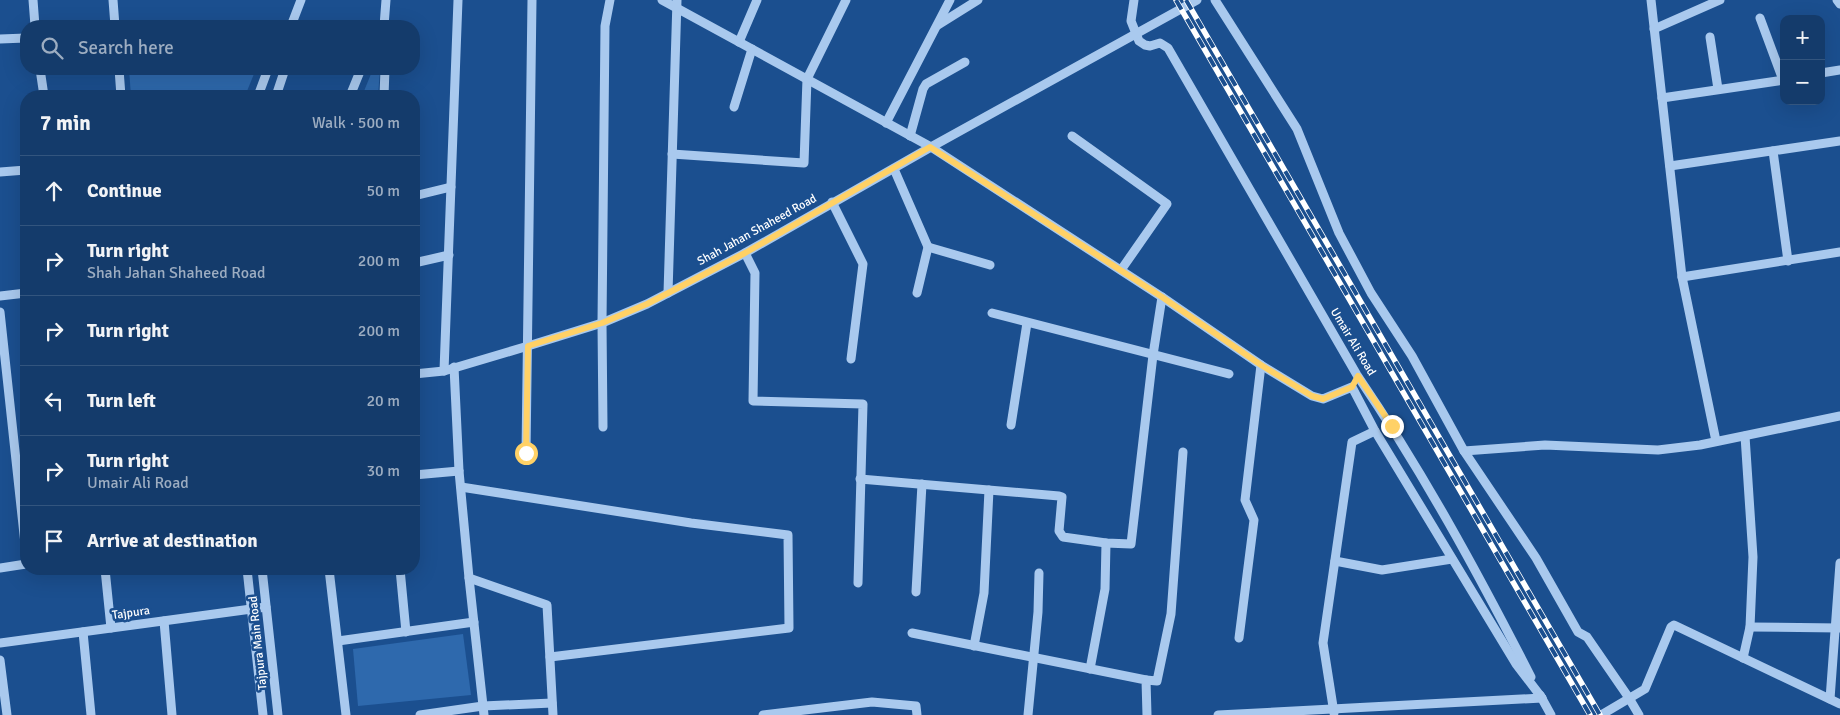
<!DOCTYPE html>
<html lang="en">
<head>
<meta charset="utf-8">
<style>
  body { margin:0; font-family:Signika,sans-serif; background:#214673; color:#f1f3f6 }
  .controls { position:absolute; right:15px; top:15px; display:grid; overflow:hidden; border-radius:10px; box-shadow:0 5px 20px #0002 }
  .controls button { width:45px; height:45px; display:grid; place-items:center; padding:0; border:0; border-bottom:1px solid #33557e; background:#143b6b; color:#f1f3f6; font:25px sans-serif }
  .stop { position:absolute; width:15px; height:15px; margin:-11px; border:4px solid #ffd166; border-radius:50%; background:#fff }
  .stop.end { background:#ffd166; border-color:#fff; box-shadow:0 1px 5px #0008 }
  .list { margin:0; padding:0; list-style:none }
  h2 { display:flex; justify-content:space-between; align-items:center; height:65px; margin:0; padding:0 20px; font-size:21px }
  h2 small { font-size:16px; font-weight:400; color:#9dadc1 }
  .list li { display:grid; grid-template-columns:32px 1fr auto; gap:15px; align-items:center; box-sizing:border-box; height:70px; padding:0 20px; border-top:1px solid #33557e }
  .list b { display:block; font-size:19px; white-space:nowrap }
  .list p { margin:0; font-size:16px; white-space:nowrap; color:#9dadc1 }
  .list em { font-size:16px; font-style:normal; color:#9dadc1 }
  .icon { flex:none; width:28px; height:28px; fill:none; stroke:currentColor; stroke-width:2; stroke-linecap:round; stroke-linejoin:round }
  .map { position:relative; flex:none; width:1840px; height:715px; overflow:hidden }
  .search { position:absolute; background:#143b6b; box-shadow:0 5px 20px #0002; left:20px; top:20px; width:400px; height:55px; display:flex; align-items:center; gap:12px; box-sizing:border-box; padding:0 18px; border-radius:20px; color:#9dadc1; font-size:19px }
  .panel { position:absolute; background:#143b6b; box-shadow:0 5px 20px #0002; left:20px; top:90px; width:400px; height:485px; border-radius:20px }
  .map>svg:first-child { display:block }
</style>
</head>
<body>
<div class="map">
<svg width="1840" height="715" viewBox="0 0 1840 715">
  <rect width="100%" height="100%" fill="#1b4f8f"/>
  <!-- green -->
  <g fill="#2e69ad">
    <polygon points="129,69 256,69 245,96 131,96"/>
    <polygon points="373,69 380,69 378,96 362,96"/>
    <polygon points="463,634 471,695 358,706 353,649"/>
  </g>
  <g fill="none" stroke-linecap="round" stroke-linejoin="round">
    <!-- minor -->
    <g stroke="#a9c9ee" stroke-width="9">
      <polyline points="33,0 35,26"/>
      <polyline points="113,0 115,26"/>
      <polyline points="662,0 931,147 1162,297 1261,365 1312,396 1323,399 1352,387 1375,431 1516,664 1542,698"/>
      <path d="M1134,0L1131,21L1139,41L1145,45L1150,46L1160,43L1168,48L1357,375C1423,472 1478,573 1531,677"/>
      <polyline points="1215,0 1297,129 1339,233 1371,293 1412,356 1464,451 1536,558 1578,632 1587,637 1629,698 1639,715"/>
      <polyline points="1651,0 1682,277 1716,441"/>
      <polyline points="1837,0 1840,4"/>
      <polyline points="1760,18 1783,80"/>
      <polyline points="938,25 978,0"/>
      <polyline points="291,26 301,0"/>
      <polyline points="384,26 386,0"/>
      <polyline points="1654,29 1720,0"/>
      <polyline points="1710,37 1718,89"/>
      <polyline points="0,39 26,38"/>
      <polyline points="739,42 757,0"/>
      <polyline points="40,69 44,96"/>
      <polyline points="119,69 121,96"/>
      <polyline points="1821,73 1840,70"/>
      <polyline points="258,96 268,69"/>
      <polyline points="276,96 285,69"/>
      <polyline points="350,96 361,69"/>
      <polyline points="384,96 385,69"/>
      <polyline points="1662,98 1784,80"/>
      <polyline points="734,107 752,49"/>
      <polyline points="886,123 950,0"/>
      <polyline points="910,136 923,89 926,84 965,62"/>
      <polyline points="1072,136 1167,204 1121,270"/>
      <polyline points="1773,151 1788,261"/>
      <polyline points="672,154 804,163 807,79 846,0"/>
      <polyline points="1670,166 1840,141"/>
      <polyline points="894,169 928,247 917,293"/>
      <polyline points="0,172 26,170"/>
      <polyline points="414,196 451,187"/>
      <polyline points="832,202 863,264 851,359"/>
      <polyline points="928,247 990,265"/>
      <polyline points="745,253 755,273 753,401 863,404 858,583"/>
      <polyline points="414,263 449,255"/>
      <polyline points="1682,277 1840,252"/>
      <polyline points="668,293 677,0"/>
      <polyline points="0,296 26,293"/>
      <polyline points="0,312 26,553"/>
      <polyline points="992,313 1229,374"/>
      <polyline points="454,367 459,471 469,578 547,605 553,715"/>
      <polyline points="444,371 458,0"/>
      <polyline points="414,374 444,371 528,346 602,323 647,304 745,253 931,147 1197,0"/>
      <polyline points="1011,425 1027,323"/>
      <polyline points="603,427 602,323 605,26 610,0"/>
      <polyline points="1464,451 1545,445 1658,450 1700,445 1840,416"/>
      <polyline points="526,453 532,0"/>
      <polyline points="414,475 459,471"/>
      <polyline points="860,479 1059,496 1062,497 1059,531 1063,537 1106,543 1131,544 1153,355 1162,297"/>
      <polyline points="461,487 691,523 788,535 789,628 550,657"/>
      <polyline points="1335,561 1382,570 1452,559"/>
      <polyline points="0,568 26,564"/>
      <polyline points="105,569 111,628"/>
      <polyline points="247,569 263,715"/>
      <polyline points="262,569 278,715"/>
      <polyline points="329,569 346,715"/>
      <polyline points="400,569 406,632"/>
      <polyline points="469,578 484,715"/>
      <polyline points="916,592 922,484"/>
      <polyline points="164,621 172,715"/>
      <polyline points="1750,627 1840,628"/>
      <polyline points="83,632 91,715"/>
      <polyline points="912,633 1146,680 1147,715"/>
      <polyline points="1239,638 1254,520 1245,500 1261,365"/>
      <polyline points="338,641 474,622"/>
      <polyline points="0,643 266,607"/>
      <polyline points="974,646 984,593 989,490"/>
      <polyline points="1743,658 1750,627 1753,557 1745,436"/>
      <polyline points="0,660 7,715"/>
      <polyline points="1090,669 1105,589 1106,543"/>
      <polyline points="1146,680 1157,681 1171,614 1183,452"/>
      <polyline points="1540,695 1551,715"/>
      <polyline points="1830,699 1840,563"/>
      <polyline points="1334,713 1323,643 1352,442 1375,431"/>
      <polyline points="420,715 483,706 552,703"/>
      <polyline points="763,715 872,702 916,706 917,715"/>
      <polyline points="1028,715 1038,612 1039,573"/>
      <polyline points="1218,715 1542,698"/>
      <polyline points="1601,715 1645,689 1671,627 1674,625 1840,704"/>
    </g>
    <defs>
      <g id="rail">
        <polyline points="1176,0 1590,715"/>
        <polyline points="1186,0 1600,715"/>
      </g>
    </defs>
    <!-- rail casing -->
    <use href="#rail" stroke="#fff" stroke-width="5.5"/>
    <!-- rail -->
    <use href="#rail" stroke="#1b4f8f" stroke-width="4" stroke-dasharray="11" stroke-linecap="butt"/>
  </g>
  <g fill="none" stroke-linecap="round" stroke-linejoin="round">
    <!-- route -->
    <polyline stroke="#ffd166" stroke-width="6" points="526,453 528,346 602,323 647,304 745,253 930,147 1162,297 1261,365 1312,396 1323,399 1352,387 1358,376 1392,426"/>
  </g>
  <g text-anchor="middle" dominant-baseline="central" stroke-width="5" stroke-linejoin="round" paint-order="stroke">
    <!-- street labels -->
    <g font-size="12" fill="#fff" stroke="#1b4f8f">
      <text transform="translate(757 230) rotate(-29)">Shah Jahan Shaheed Road</text>
      <text transform="translate(1353 342) rotate(59)">Umair Ali Road</text>
      <text transform="translate(131 613) rotate(-8)">Tajpura</text>
      <text transform="translate(258 643) rotate(-96)">Tajpura Main Road</text>
    </g>
  </g>
</svg>
<div class="controls">
<button>+</button>
<button>−</button>
</div>
<div class="stop" style="left:526px;top:453px"></div>
<div class="stop end" style="left:1392px;top:426px"></div>
<div class="search"><svg class="icon" aria-label="search" viewBox="0 0 24 24"><circle cx="10" cy="10" r="6"/><path d="M15 15l6 6"/></svg>Search here</div>
<section class="panel">
<h2>7 min<small>Walk · 500 m</small></h2>
<ul class="list">
<li><svg class="icon" aria-label="ahead" viewBox="0 0 24 24"><path d="M12 20V5M6 11l6-6 6 6"/></svg><div><b>Continue</b></div><em>50 m</em></li>
<li><svg class="icon" aria-label="right" viewBox="0 0 24 24"><path d="M7 20v-9h11M14 6l5 5-5 5"/></svg><div><b>Turn right</b><p>Shah Jahan Shaheed Road</p></div><em>200 m</em></li>
<li><svg class="icon" aria-label="right" viewBox="0 0 24 24"><path d="M7 20v-9h11M14 6l5 5-5 5"/></svg><div><b>Turn right</b></div><em>200 m</em></li>
<li><svg class="icon" aria-label="left" viewBox="0 0 24 24"><path d="M17 20v-9H6M10 6l-5 5 5 5"/></svg><div><b>Turn left</b></div><em>20 m</em></li>
<li><svg class="icon" aria-label="right" viewBox="0 0 24 24"><path d="M7 20v-9h11M14 6l5 5-5 5"/></svg><div><b>Turn right</b><p>Umair Ali Road</p></div><em>30 m</em></li>
<li><svg class="icon" aria-label="arrive" viewBox="0 0 24 24"><path d="M6 21V4h12l-3 4 3 4H6"/></svg><div><b>Arrive at destination</b></div></li>
</ul>
</section>
</div>
</body>
</html>
